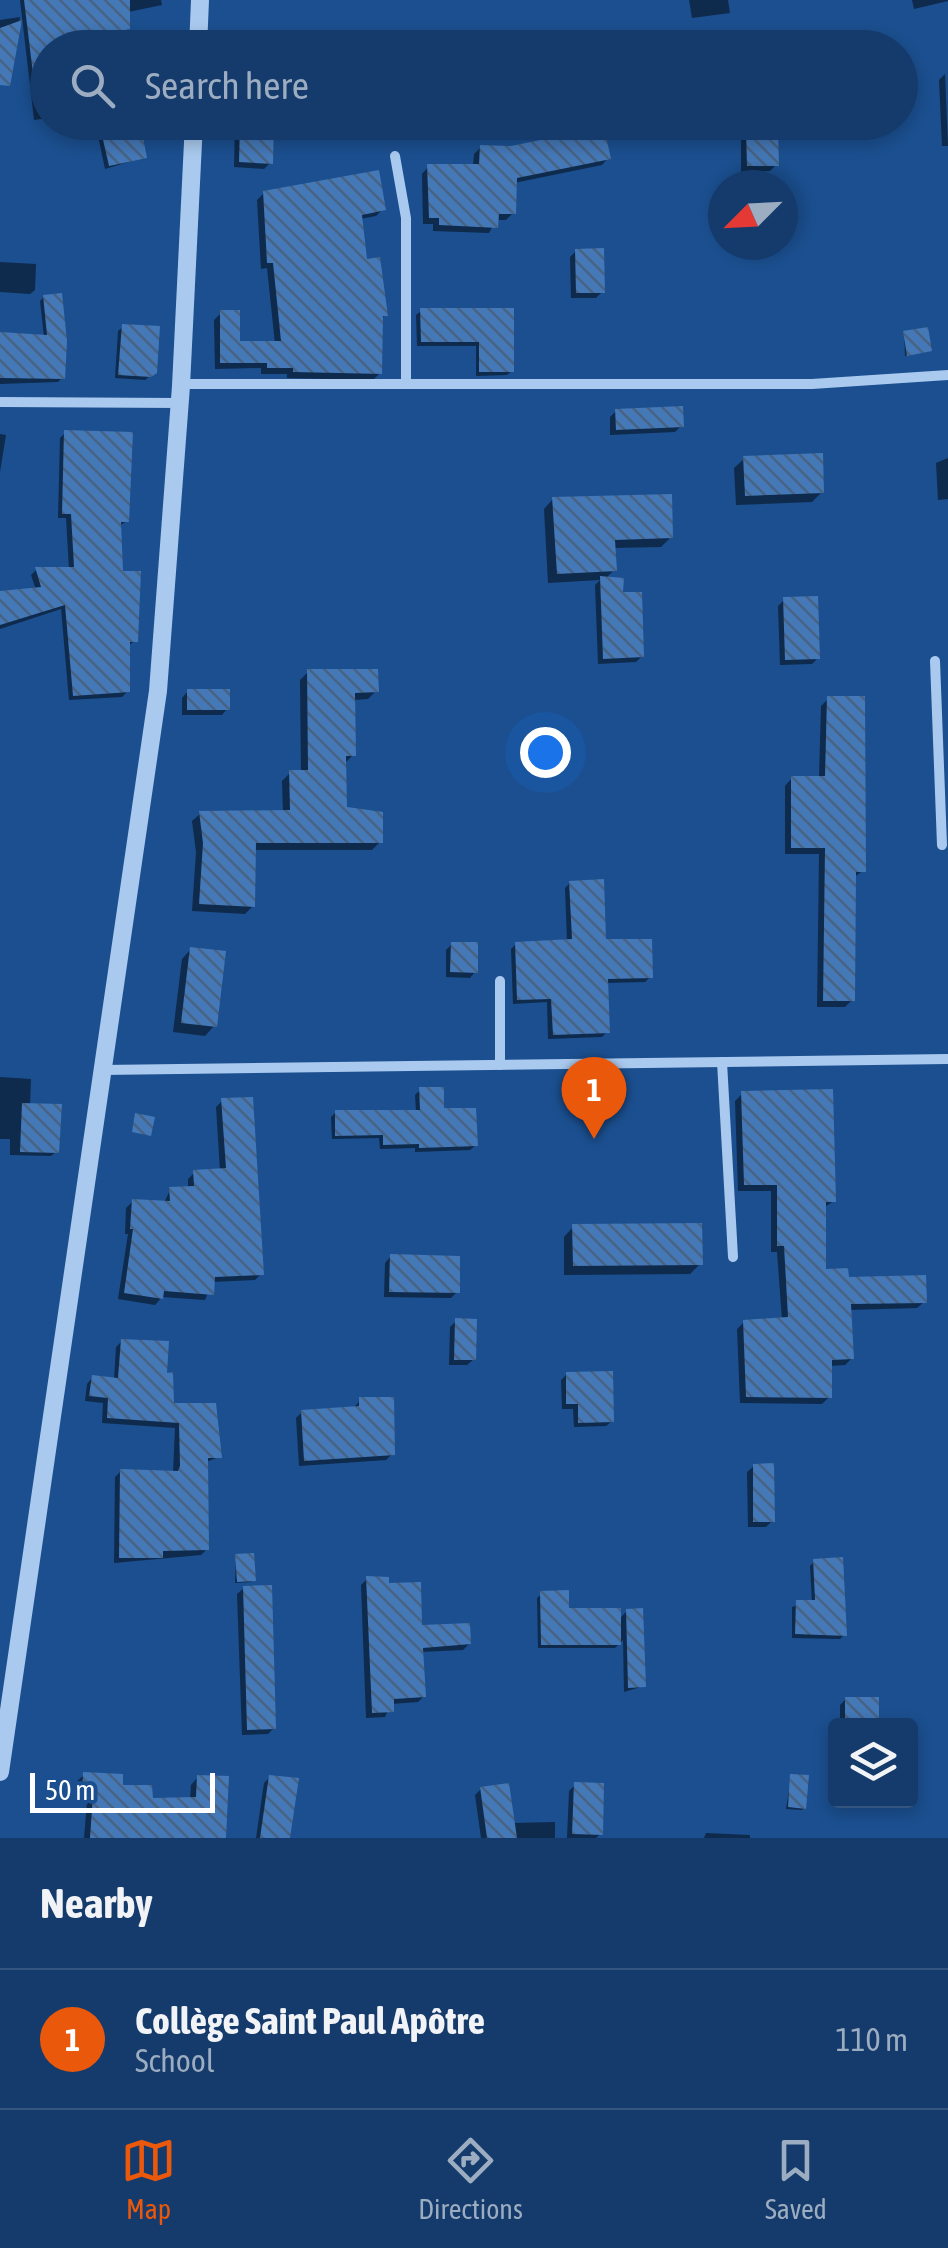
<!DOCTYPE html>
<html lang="en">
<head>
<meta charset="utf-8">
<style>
  body { margin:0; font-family:"Asap Condensed",sans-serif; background:#214673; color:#f1f3f6 }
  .controls { position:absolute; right:30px; bottom:30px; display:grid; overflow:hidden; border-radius:10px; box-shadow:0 5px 15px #0003 }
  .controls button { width:90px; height:90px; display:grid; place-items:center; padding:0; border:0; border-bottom:2px solid #33557e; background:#143b6b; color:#f1f3f6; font:50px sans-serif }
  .compass { position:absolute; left:708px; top:170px; width:90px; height:90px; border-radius:50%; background:#143b6b; box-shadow:0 5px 15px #0003; rotate:246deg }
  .scale { position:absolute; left:30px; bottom:25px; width:185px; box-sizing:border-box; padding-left:10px; border:5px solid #fff; border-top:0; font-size:28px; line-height:35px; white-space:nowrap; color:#fff; -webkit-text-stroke:8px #1b4f8f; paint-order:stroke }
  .you { position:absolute; left:545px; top:752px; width:35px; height:35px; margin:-25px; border:8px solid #fff; border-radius:50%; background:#1a73e8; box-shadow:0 0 0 15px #1a73e833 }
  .badge { display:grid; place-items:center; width:65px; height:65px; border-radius:50%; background:#ea580c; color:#fff; font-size:32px; font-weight:700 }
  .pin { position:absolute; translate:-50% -82px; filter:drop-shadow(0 2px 5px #0008) }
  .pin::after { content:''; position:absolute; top:52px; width:35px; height:30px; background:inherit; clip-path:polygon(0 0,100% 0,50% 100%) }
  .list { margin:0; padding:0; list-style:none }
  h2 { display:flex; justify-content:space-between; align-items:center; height:130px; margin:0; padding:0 40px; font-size:42px }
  h2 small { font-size:32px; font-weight:400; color:#9dadc1 }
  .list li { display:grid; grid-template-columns:65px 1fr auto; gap:30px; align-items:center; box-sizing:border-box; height:140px; padding:0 40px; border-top:2px solid #33557e }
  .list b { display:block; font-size:38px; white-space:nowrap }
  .list p { margin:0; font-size:32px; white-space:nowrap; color:#9dadc1 }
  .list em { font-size:32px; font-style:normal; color:#9dadc1 }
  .icon { flex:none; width:55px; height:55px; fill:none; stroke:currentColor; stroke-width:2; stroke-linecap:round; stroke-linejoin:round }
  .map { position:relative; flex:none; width:948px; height:1838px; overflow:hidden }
  .search { position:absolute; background:#143b6b; box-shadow:0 5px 15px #0003; left:30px; right:30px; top:30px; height:110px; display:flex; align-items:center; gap:25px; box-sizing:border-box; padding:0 35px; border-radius:55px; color:#9dadc1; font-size:38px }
  .sheet { height:270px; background:#143b6b }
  nav { display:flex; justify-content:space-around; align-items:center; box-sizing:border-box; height:140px; border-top:2px solid #33557e; background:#143b6b; font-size:28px; color:#9dadc1 }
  nav a { display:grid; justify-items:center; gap:5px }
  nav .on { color:#ea580c }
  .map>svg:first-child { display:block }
</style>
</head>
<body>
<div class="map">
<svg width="948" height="1838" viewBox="0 0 948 1838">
  <defs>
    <pattern id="building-back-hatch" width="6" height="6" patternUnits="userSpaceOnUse" patternTransform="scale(2.5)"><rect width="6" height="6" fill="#4478b7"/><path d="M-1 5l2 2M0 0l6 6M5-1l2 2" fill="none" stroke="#486282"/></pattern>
  </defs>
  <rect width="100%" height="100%" fill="#1b4f8f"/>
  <!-- shadow -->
  <g fill="#0007">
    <polygon points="20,0 161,0 162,5 128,12 127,48 48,48 48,118 34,120"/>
    <polygon points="689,0 728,0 730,13 692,18"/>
    <polygon points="912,0 948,0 948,1 914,9"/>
    <polygon points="20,17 11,70 0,76 0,20"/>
    <polygon points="945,74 948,146 942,146 939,80"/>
    <polygon points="95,122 137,122 145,157 105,169"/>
    <polygon points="235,122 368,122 271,137 270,163 264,169 234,167"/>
    <polygon points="747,132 776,165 770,171 741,172 741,138"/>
    <polygon points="481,147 608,158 602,165 514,183 513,213 506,220 496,220 489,233 433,231 433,224 423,224 422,174 428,167 473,166 474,154"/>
    <polygon points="264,193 383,209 376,216 360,219 365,262 385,315 381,320 380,373 373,380 287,378 287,374 261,374 261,368 215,369 214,320 221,313 237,343 275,344 267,268 261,269 257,200"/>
    <polygon points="576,251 602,292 596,298 571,298 570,257"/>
    <polygon points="0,262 36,264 35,290 30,294 0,292"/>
    <polygon points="44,297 62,378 58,382 0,384 0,335 44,337 40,301"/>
    <polygon points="511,310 512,371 507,375 476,376 476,346 417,346 416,315 421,311"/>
    <polygon points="123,327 155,372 145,380 115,378 118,331"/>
    <polygon points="904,333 929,350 905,356"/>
    <polygon points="616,411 681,426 675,432 610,435 610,417"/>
    <polygon points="65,433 127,521 119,526 121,573 136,640 128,646 128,691 122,697 69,700 61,609 0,629 0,593 36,590 31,575 36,570 69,570 66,518 58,518 60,438"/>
    <polygon points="0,434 6,435 0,472"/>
    <polygon points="948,458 948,499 938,500 936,463"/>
    <polygon points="744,459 822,492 812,502 736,505 734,468"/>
    <polygon points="553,499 671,537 661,547 613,548 614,570 605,579 620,595 642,656 636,662 598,664 595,585 600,580 548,583 544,509"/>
    <polygon points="784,600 818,658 812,664 780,665 778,606"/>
    <polygon points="308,672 376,691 368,699 353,700 353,755 345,763 344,809 380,842 372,850 254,850 253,906 245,914 192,911 196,852 192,821 200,814 283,813 282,781 290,773 301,773 300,680"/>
    <polygon points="188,691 228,708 222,715 182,715 182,698"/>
    <polygon points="828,699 864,870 853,878 852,1000 845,1007 817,1007 819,854 785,854 785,786 792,778 819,778 821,706"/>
    <polygon points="570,883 604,942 650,977 645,982 605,983 607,1032 602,1037 548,1039 547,1002 513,1004 511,949 516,944 567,942 565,888"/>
    <polygon points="452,944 475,972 470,978 446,977 446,950"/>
    <polygon points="191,949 214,1026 205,1036 173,1032 182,959"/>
    <polygon points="0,1077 31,1079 30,1106 56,1152 51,1156 10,1155 10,1139 0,1139"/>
    <polygon points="420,1090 475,1146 470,1150 415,1152 415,1148 380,1149 379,1138 332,1139 331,1117 336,1112 416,1112 415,1095"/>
    <polygon points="742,1094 834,1201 823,1208 823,1272 924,1302 917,1308 849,1310 852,1358 845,1365 829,1366 829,1397 822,1404 740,1403 737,1329 744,1322 782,1320 777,1252 771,1252 771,1191 738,1191 735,1101"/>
    <polygon points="222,1101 261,1274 255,1280 212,1282 205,1300 162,1297 155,1305 118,1299 128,1234 125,1234 126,1208 133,1201 164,1203 170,1190 188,1189 188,1179 194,1173 220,1171 216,1107"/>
    <polygon points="573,1227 700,1264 690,1274 564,1275 564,1237"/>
    <polygon points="391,1256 457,1292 451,1298 384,1297 385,1263"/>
    <polygon points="456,1321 474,1359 467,1365 449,1365 450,1327"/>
    <polygon points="122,1341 165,1375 171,1406 219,1457 206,1462 207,1549 201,1555 114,1563 115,1477 121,1471 173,1473 175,1428 102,1423 103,1403 85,1401 87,1384 92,1378 114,1380 116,1347"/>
    <polygon points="567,1374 612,1421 606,1426 574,1427 573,1409 562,1409 561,1380"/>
    <polygon points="360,1400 392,1454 386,1460 299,1466 296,1418 302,1412 354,1408"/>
    <polygon points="754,1466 772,1521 766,1527 748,1527 747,1472"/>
    <polygon points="236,1557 253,1580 251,1582 235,1583"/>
    <polygon points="814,1562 844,1635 840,1639 792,1638 792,1607 812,1602 810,1566"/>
    <polygon points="367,1579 387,1585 419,1628 469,1644 463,1650 421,1652 424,1696 418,1702 391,1704 385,1717 366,1718 361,1585"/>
    <polygon points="244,1588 274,1728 268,1734 242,1735 237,1594"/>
    <polygon points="542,1594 567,1611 619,1619 627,1611 644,1686 624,1692 623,1640 615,1648 538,1648 537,1598"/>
    <polygon points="846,1699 876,1726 840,1726 840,1705"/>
    <polygon points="84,1775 150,1801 190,1800 191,1785 198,1777 224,1838 84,1838 87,1802 76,1802 76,1782"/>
    <polygon points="270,1777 288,1838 256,1838 264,1783"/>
    <polygon points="791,1777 804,1808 802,1810 786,1809"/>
    <polygon points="575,1785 600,1834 596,1838 567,1838 569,1791"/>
    <polygon points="481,1789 512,1823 555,1822 555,1838 481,1838 475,1795"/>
    <polygon points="706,1833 750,1835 750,1838 704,1838"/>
  </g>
  <!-- building -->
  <g fill="url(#building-back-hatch)">
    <polygon points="24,0 130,0 130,29 48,48 48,89 35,90"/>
    <polygon points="22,20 10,86 0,85 0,28"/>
    <polygon points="99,122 140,122 147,158 109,166"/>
    <polygon points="240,122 274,122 273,164 239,162"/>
    <polygon points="604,127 611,159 517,178 516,214 499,214 498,228 439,225 439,218 429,218 427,164 479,164 480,145 511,146"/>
    <polygon points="746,130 778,130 779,166 747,166"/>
    <polygon points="379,170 386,210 362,215 367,259 380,257 388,316 383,316 382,374 293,372 293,368 267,368 267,363 220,363 220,310 240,310 240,341 281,341 273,263 267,263 263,191"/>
    <polygon points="604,248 605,293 576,293 575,249"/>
    <polygon points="62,293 67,341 65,379 0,378 0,332 47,335 43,295"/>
    <polygon points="420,308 514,308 514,372 479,372 479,342 421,342"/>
    <polygon points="122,324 160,326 157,373 151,377 118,375"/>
    <polygon points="928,327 932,351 907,356 903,331"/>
    <polygon points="683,406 684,427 616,430 615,409"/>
    <polygon points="64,430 133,432 129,522 121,522 123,571 141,571 138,642 130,642 130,692 73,696 65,605 0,625 0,591 41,587 35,567 74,567 71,514 62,514"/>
    <polygon points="823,453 824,493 745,496 743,456"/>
    <polygon points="672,494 673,538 615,540 617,571 557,574 552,497"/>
    <polygon points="600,576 624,578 623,592 642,592 644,657 603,659"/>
    <polygon points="818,596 820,659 785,660 783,597"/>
    <polygon points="307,669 378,669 379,692 355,693 356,756 346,756 347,807 383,812 383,843 256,843 255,907 199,904 203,843 199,811 290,810 289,770 308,770"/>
    <rect x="187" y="689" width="43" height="21"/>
    <polygon points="827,696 865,696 866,872 856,872 855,1001 823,1001 825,848 791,848 791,776 825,776"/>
    <polygon points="604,879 606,939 652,939 653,978 608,979 610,1033 553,1035 551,999 517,1000 515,942 572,939 569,881"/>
    <polygon points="451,942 478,942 478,973 450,972"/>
    <polygon points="190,947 226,951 217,1027 181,1023"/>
    <polygon points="419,1087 444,1087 444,1108 476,1108 478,1146 419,1148 419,1144 383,1145 383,1135 335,1136 335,1110 420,1110"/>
    <polygon points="833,1089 836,1202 826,1202 826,1269 848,1268 849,1277 926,1275 927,1303 851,1304 854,1359 832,1360 832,1398 746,1397 743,1320 788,1317 784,1246 777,1246 777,1185 744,1185 741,1091"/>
    <polygon points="253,1097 264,1275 215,1277 214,1295 164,1291 163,1299 124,1293 133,1229 130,1229 132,1199 170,1201 169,1187 194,1186 193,1170 226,1168 221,1098"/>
    <polygon points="22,1103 62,1104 59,1153 20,1152"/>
    <polygon points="135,1113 155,1117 151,1136 132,1132"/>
    <polygon points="702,1223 703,1265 573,1266 572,1224"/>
    <polygon points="390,1254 460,1256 460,1293 389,1292"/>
    <polygon points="455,1318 477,1319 476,1360 454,1360"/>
    <polygon points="121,1339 169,1341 167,1373 173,1372 174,1403 216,1403 222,1458 208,1458 209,1550 163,1551 163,1558 119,1558 120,1469 178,1471 180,1466 179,1423 107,1418 108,1398 89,1396 92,1375 118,1378"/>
    <polygon points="613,1371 614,1422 578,1423 578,1404 566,1404 566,1372"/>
    <polygon points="359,1397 394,1397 395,1455 304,1461 301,1410 359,1406"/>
    <polygon points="774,1463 775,1522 753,1522 753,1464"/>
    <polygon points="254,1553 256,1581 237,1582 235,1554"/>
    <polygon points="843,1557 847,1636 795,1634 796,1600 815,1600 813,1559"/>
    <polygon points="366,1576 389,1577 389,1583 421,1582 422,1625 470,1623 471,1644 423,1648 426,1697 394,1699 394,1712 372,1713"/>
    <polygon points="272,1585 276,1729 247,1730 243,1586"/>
    <polygon points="569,1590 569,1608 621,1608 621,1645 541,1645 540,1591"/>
    <polygon points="643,1608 646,1687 628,1688 626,1609"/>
    <rect x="845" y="1697" width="34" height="29"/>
    <polygon points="83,1772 123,1774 123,1785 152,1785 153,1798 196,1797 197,1775 229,1776 226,1838 90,1838 93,1795 82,1795"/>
    <polygon points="790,1774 809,1775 806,1809 788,1807"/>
    <polygon points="269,1775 299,1778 290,1838 260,1838"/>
    <polygon points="574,1782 604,1783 603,1835 572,1834"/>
    <polygon points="509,1783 517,1838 487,1838 480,1787"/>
  </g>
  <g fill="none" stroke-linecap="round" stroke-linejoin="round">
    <!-- minor -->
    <g stroke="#a9c9ee" stroke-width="10">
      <polyline points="395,156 406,218 406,384"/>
      <polyline points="181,384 812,384 948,375"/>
      <polyline points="0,402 180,403"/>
      <polyline points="935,661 942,845"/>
      <polyline points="722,1062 733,1257"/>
      <polyline points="500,1065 500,981"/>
      <polyline points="102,1070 948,1059"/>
    </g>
    <!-- tertiary -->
    <g stroke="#a9c9ee" stroke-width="18">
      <polyline points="198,48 200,0"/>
      <polyline points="0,1772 158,691 181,386 194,122"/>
    </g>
  </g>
</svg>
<div class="controls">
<button><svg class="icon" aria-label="layers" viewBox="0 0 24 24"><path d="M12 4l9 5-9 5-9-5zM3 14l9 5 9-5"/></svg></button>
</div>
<svg class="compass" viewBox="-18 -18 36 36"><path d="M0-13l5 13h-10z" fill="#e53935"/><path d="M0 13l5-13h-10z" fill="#9dadc1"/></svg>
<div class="scale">50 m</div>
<div class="you"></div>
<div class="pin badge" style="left:594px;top:1139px">1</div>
<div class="search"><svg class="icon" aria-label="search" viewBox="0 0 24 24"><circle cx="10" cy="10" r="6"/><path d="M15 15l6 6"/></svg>Search here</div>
</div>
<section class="sheet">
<h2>Nearby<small></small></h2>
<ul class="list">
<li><span class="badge">1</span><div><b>Collège Saint Paul Apôtre</b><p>School</p></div><em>110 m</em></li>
</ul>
</section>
<nav>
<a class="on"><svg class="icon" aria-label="map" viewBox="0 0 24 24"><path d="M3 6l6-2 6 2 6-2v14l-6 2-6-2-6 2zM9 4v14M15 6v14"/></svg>Map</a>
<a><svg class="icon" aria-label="directions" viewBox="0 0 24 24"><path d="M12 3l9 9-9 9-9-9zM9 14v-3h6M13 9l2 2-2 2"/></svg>Directions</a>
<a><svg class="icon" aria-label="saved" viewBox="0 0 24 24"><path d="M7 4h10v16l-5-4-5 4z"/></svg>Saved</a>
</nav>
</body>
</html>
